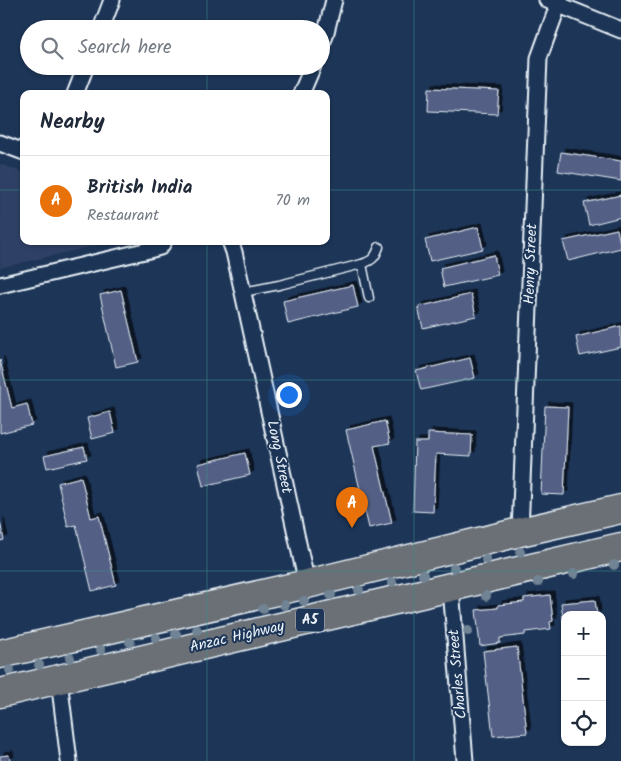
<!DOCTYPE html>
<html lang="en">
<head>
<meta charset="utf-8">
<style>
  body { margin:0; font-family:Kalam,sans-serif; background:#f6f6f7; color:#1f2937 }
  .controls { position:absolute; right:15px; bottom:15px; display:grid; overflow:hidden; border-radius:10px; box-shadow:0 1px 4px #0004 }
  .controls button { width:45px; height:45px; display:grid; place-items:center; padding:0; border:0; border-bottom:1px solid #e0e1e3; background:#fff; color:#1f2937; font:25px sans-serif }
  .you { position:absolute; left:288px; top:394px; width:18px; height:18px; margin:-12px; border:4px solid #fff; border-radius:50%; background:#1a73e8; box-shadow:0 0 0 8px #1a73e833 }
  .badge { display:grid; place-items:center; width:32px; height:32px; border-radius:50%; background:#db2777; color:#fff; font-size:16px; font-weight:700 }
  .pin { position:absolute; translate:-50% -41px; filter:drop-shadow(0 1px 2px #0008) }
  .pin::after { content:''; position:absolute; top:26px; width:18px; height:15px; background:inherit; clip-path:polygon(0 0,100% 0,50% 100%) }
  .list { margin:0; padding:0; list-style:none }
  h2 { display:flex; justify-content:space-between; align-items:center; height:65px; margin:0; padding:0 20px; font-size:21px }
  h2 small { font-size:16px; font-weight:400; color:#747a83 }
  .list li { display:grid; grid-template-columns:32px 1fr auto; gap:15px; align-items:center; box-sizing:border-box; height:90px; padding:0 20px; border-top:1px solid #e0e1e3 }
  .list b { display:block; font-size:19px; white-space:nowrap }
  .list p { margin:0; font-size:16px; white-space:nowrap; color:#747a83 }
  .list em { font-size:16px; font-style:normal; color:#747a83 }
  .icon { flex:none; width:28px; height:28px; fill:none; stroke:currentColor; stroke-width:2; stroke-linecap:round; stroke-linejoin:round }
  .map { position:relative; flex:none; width:621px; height:761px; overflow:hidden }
  .search { position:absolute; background:#fff; box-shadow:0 1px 4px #0004; left:20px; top:20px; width:310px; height:55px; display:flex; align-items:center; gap:12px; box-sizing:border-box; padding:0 18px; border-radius:28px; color:#747a83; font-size:19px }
  .panel { position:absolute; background:#fff; box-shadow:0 1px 4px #0004; left:20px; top:90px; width:310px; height:155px; border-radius:10px }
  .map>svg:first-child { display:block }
</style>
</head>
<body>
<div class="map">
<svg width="621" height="761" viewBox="0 0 621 761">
  <defs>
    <filter id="shadow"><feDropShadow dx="4" dy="-4" stdDeviation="0" flood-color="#0009"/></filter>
  </defs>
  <rect width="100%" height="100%" fill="#1d3557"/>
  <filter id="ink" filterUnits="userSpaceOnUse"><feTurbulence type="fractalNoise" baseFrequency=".02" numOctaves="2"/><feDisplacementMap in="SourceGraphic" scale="10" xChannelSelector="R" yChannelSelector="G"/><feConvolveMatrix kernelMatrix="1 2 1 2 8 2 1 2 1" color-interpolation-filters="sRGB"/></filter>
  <g filter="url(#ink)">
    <!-- built -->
    <polygon fill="#2d4165" points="0,164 24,173 24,241 115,241 0,268"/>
    <!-- building -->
    <g fill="#535e85" stroke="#e8f1f8" filter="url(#shadow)">
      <polygon points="429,88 499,91 497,114 428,111"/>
      <polygon points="561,152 621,161 621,181 558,171"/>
      <polygon points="621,195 621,217 589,225 584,203"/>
      <polygon points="478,227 483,249 430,261 425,240"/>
      <polygon points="617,229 621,248 568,261 563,241"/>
      <polygon points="494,255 498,275 444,287 440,268"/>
      <polygon points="353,285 358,307 288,324 283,301"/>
      <polygon points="121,290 138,362 116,367 100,295"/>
      <polygon points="471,294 476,316 423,328 418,307"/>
      <polygon points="621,326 621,347 580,356 576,337"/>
      <polygon points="470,358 475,378 421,390 416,371"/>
      <polygon points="0,360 12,408 27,404 32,425 0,433"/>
      <polygon points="545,406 568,407 564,495 541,494"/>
      <polygon points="110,412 115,433 92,439 87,418"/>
      <polygon points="385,421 390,443 374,446 392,523 369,528 346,430"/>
      <polygon points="428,433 472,435 471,456 436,454 433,512 413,511 415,442 428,442"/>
      <polygon points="84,447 87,459 47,468 44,456"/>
      <polygon points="245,453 250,475 203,486 198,464"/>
      <polygon points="81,477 91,518 99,516 116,585 92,591 76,525 68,527 58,483"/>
      <polygon points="0,522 4,540 0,541"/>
      <polygon points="550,595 553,621 550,622 551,629 525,632 525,635 500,638 500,643 480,646 476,610 498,608 498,605 524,602 524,598"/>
      <polygon points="595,600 597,615 565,615 565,634 561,603"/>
      <polygon points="517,647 527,733 493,736 483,651"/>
      <polygon points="9,755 10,761 0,761 0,756"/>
    </g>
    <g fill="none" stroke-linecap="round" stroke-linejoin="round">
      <defs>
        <g id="lane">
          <path d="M362,264C373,260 375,258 379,247"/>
          <polyline points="243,292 279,285 362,264 369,298"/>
        </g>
        <g id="street">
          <polyline points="547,0 621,30"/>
          <polyline points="101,29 112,0"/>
          <polyline points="321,46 325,36 334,0"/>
          <polyline points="75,94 86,66"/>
          <polyline points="301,94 313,66"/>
          <polyline points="0,143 24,152"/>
          <polyline points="230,241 234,252 307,584"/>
          <polyline points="0,285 149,250 160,247 164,241"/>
          <polyline points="520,532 539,58 560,0"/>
          <polyline points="451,588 465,761"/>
          <polyline points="59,680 69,761"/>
        </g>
        <g id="highway">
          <polyline points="0,654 307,584 520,532 621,509"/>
          <polyline points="0,693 621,547"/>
        </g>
      </defs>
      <!-- lane casing -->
      <use href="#lane" stroke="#e8f1f8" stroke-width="11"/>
      <!-- street casing -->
      <use href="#street" stroke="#e8f1f8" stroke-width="19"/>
      <!-- highway casing -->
      <use href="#highway" stroke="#e8f1f8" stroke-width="31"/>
      <!-- lane -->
      <use href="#lane" stroke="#1d3557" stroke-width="8"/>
      <!-- street -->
      <use href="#street" stroke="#1d3557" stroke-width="15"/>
      <!-- highway -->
      <use href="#highway" stroke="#6b6f75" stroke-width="28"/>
    </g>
    <!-- trees -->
    <g fill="#718495">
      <circle cx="520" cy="552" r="5"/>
      <circle cx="486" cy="560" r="5"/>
      <circle cx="614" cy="565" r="5"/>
      <circle cx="454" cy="568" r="5"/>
      <circle cx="574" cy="574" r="5"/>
      <circle cx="423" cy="575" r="5"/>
      <circle cx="392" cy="582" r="5"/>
      <circle cx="538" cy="582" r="5"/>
      <circle cx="359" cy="590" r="5"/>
      <circle cx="331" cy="595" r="5"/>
      <circle cx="486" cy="596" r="5"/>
      <circle cx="304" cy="601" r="5"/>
      <circle cx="284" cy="605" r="5"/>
      <circle cx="263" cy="609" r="5"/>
      <circle cx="197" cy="630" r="5"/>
      <circle cx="468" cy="631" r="5"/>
      <circle cx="176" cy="634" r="5"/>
      <circle cx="156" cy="638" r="5"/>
      <circle cx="130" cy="642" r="5"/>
      <circle cx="101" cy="650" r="5"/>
      <circle cx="70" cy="658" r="5"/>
      <circle cx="39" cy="665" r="5"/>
      <circle cx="10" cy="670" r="5"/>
    </g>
  </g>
  <!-- grid -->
  <path fill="none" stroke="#3a8f8a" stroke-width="1" stroke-opacity="0.55" d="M207,0V29M414,0V761M207,66V94M0,190H24M326,190H621M207,241V761M0,380H621M0,571H621"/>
  <g text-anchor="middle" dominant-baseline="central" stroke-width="4" stroke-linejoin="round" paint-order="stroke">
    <!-- shield labels -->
    <rect fill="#1d3557" stroke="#abb9c8" stroke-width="1" x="296" y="608.5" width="28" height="23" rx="4"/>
    <g font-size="14" font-weight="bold" fill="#e8f1f8">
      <text x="310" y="620">A5</text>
    </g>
    <!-- street labels -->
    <g font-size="15" fill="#e8f1f8" stroke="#1d3557">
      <text transform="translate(531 264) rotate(-88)">Henry Street</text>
      <text transform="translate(279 457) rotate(78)">Long Street</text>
      <text transform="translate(237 637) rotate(-13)">Anzac Highway</text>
      <text transform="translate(458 674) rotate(-95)">Charles Street</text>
    </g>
  </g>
</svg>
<div class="controls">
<button>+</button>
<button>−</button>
<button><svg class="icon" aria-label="locate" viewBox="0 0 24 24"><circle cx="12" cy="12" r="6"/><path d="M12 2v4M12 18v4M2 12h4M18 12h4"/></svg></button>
</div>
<div class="you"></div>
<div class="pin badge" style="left:352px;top:528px;background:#e8710a">A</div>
<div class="search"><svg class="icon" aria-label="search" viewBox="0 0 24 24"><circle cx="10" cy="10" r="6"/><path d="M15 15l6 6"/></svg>Search here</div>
<section class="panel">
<h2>Nearby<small></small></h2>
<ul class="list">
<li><span class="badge" style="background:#e8710a">A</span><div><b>British India</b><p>Restaurant</p></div><em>70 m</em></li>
</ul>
</section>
</div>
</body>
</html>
